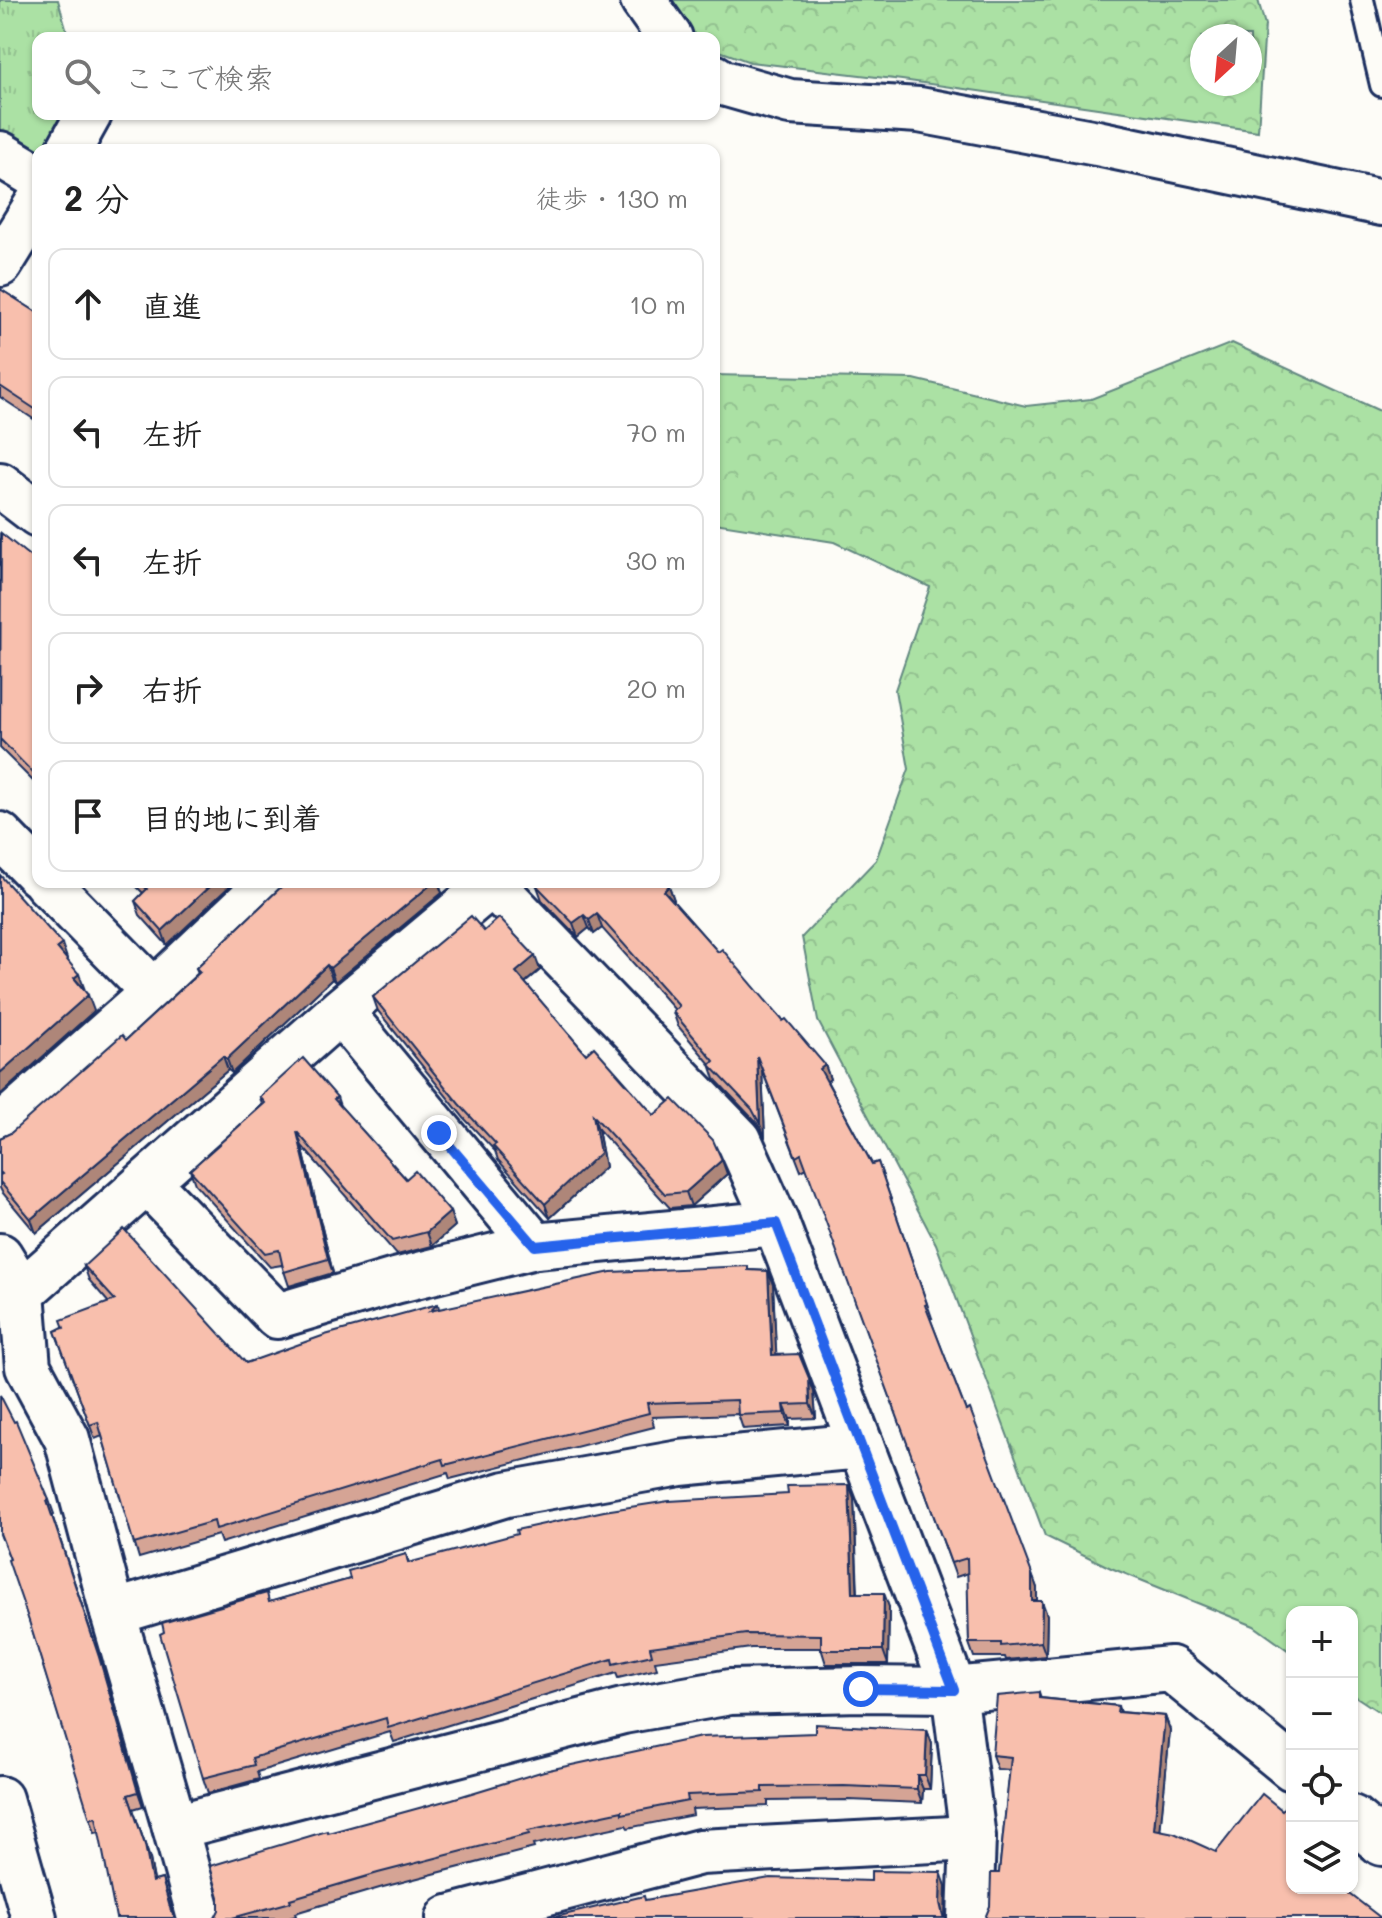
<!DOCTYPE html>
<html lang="ja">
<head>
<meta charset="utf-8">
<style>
  body { margin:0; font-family:Mali,"Klee One",sans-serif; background:#f2f2f2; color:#222 }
  .controls { position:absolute; right:24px; bottom:24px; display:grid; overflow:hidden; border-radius:16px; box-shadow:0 2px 6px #0004 }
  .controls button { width:72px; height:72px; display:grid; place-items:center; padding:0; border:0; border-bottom:2px solid #e0e0e0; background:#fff; color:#222; font:40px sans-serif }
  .compass { position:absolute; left:1190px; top:24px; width:72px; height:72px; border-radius:50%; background:#fff; box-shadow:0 2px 6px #0004; rotate:206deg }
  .stop { position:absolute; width:24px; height:24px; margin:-18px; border:6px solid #2563eb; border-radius:50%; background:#fff }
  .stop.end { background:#2563eb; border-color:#fff; box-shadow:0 2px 8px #0008 }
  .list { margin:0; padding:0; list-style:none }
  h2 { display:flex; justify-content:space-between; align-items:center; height:104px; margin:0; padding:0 32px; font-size:34px }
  h2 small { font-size:26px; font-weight:400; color:#767676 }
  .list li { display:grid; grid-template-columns:52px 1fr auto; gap:24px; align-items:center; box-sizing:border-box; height:112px; margin:0 16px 16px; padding:0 16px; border:2px solid #e0e0e0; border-radius:16px }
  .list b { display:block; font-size:30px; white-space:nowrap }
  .list em { font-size:26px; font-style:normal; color:#767676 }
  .icon { flex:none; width:44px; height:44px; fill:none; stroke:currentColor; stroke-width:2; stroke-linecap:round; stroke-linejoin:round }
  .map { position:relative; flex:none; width:1382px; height:1918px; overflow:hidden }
  .search { position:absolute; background:#fff; box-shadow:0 2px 6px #0004; left:32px; top:32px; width:688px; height:88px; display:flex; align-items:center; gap:20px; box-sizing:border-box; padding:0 28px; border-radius:16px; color:#767676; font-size:30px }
  .panel { position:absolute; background:#fff; box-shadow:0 2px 6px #0004; left:32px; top:144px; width:688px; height:744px; border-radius:16px }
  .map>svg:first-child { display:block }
</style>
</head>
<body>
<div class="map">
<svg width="1382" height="1918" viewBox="0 0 1382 1918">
  <defs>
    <pattern id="forest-crowns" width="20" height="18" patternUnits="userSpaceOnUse" patternTransform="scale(2)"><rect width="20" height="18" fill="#abe1a4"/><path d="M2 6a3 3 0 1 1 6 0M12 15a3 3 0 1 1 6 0" fill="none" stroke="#93c190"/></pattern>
    <pattern id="park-tufts" width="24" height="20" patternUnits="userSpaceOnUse" patternTransform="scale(2)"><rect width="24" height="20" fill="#abe1a4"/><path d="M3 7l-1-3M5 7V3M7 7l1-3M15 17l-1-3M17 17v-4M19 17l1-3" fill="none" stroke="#93c190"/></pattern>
  </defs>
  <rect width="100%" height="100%" fill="#fdfcf7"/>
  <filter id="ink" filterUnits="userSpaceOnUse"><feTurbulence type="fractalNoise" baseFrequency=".0125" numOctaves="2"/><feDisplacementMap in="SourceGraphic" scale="16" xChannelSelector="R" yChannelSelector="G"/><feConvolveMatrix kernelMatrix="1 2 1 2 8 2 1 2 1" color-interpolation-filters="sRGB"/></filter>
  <g filter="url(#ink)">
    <!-- forest -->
    <g fill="url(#forest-crowns)" stroke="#638881" stroke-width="2" fill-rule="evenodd">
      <path d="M624,0H1258L1265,25L1258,131L902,80L750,62L714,49V38H684L628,18ZM1202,36H1250V84H1202Z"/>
      <polygon points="1232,343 1382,412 1382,1714 1352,1694 1352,1612 1292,1612 1292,1653 1254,1626 1111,1568 1045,1536 936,1244 818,1021 802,937 876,860 909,769 895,690 930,587 834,542 714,523 714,375 914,379 1026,406 1091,399"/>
    </g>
    <!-- park -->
    <polygon fill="url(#park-tufts)" stroke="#638881" stroke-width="2" points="0,0 58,0 69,38 38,38 38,114 64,114 42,150 38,150 38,154 0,130"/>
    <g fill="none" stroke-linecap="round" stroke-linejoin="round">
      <defs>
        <polyline id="service" points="1362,0 1382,85"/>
        <g id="minor">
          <polyline points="643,0 670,38"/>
          <polyline points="714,77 720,82 790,102 919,110 1097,143 1382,203"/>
          <polyline points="69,150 89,114"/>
          <polyline points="0,154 38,177"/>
          <polyline points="0,264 38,203"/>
          <polyline points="0,485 38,514"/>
          <polyline points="0,835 38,874"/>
          <polyline points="46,882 154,992"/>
          <polyline points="340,1011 535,1246 776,1223 739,1140 492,884 340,1011 22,1292 28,1367 67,1439 113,1613 175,1827 623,1711 730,1692 861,1689 954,1690 1171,1669 1292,1768"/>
          <polyline points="0,1128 154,992 270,882"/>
          <polyline points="147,1182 277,1316 395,1281 535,1246"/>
          <polyline points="776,1223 861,1446"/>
          <polyline points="0,1256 22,1292"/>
          <polyline points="113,1613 506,1494 680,1463 861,1446 954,1690 973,1838 970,1918"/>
          <polyline points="1352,1818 1382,1843"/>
          <polyline points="175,1827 200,1918"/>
          <polyline points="449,1918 700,1852 973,1838"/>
        </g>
        <polyline id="tertiary" points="0,1799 34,1918"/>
      </defs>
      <!-- service casing -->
      <use href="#service" stroke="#1b2f5e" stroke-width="28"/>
      <!-- minor casing -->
      <use href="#minor" stroke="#1b2f5e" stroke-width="50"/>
      <!-- tertiary casing -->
      <use href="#tertiary" stroke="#1b2f5e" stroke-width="50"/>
      <!-- service -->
      <use href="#service" stroke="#fdfcf7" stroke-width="22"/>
      <!-- minor -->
      <use href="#minor" stroke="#fdfcf7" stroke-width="44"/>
      <!-- tertiary -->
      <use href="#tertiary" stroke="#fdfcf7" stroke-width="44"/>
    </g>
    <!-- wall -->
    <g fill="#d5a495" stroke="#1b2f5e" stroke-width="2">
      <polygon points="0,289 38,313 38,422 0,397"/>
      <polygon points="0,534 38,563 38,786 0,748"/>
      <polygon points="132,882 234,882 167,945 140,915 135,901 143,893"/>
      <polygon points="438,882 442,893 335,982 332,979 232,1073 228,1070 36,1233 2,1192 0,1188 0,1138 11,1133 126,1040 198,973 196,968 282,886"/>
      <polygon points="537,886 669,886 674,900 673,901 718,952 825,1065 830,1079 827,1081 872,1164 878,1162 932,1318 930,1318 966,1411 1037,1588 1037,1601 1047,1615 1046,1656 1006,1660 1005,1657 974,1657 969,1643 968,1573 956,1577 807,1168 801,1171 762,1070 765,1138 757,1123 715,1079 710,1064 678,1026 673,1012 675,1010 602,928 594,934 589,928 578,937 542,900"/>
      <polygon points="484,931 540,970 525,983 586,1054 654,1115 727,1174 691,1206 670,1208 598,1129 605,1167 550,1218 498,1160 495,1151 464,1118 378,1011 373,997"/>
      <polygon points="260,1097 337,1097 340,1106 406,1179 450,1212 455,1226 432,1246 397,1255 302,1146 333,1273 289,1286 282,1265 270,1267 195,1184 190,1170 262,1105"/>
      <polygon points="84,1266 246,1363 438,1304 439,1309 749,1270 768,1271 773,1285 776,1355 814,1392 816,1418 790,1419 790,1426 743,1429 738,1414 652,1417 654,1427 450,1479 448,1473 221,1543 218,1535 139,1558 102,1436 95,1439 55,1331 109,1303 89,1280"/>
      <polygon points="854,1499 858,1593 889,1607 888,1664 826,1664 821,1648 751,1648 655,1661 657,1669 618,1678 616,1673 394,1742 390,1732 257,1772 259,1779 208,1793 203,1778 270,1602 350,1579 406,1554 409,1563"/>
      <polygon points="49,1500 54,1514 52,1515 104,1671 143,1806 133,1809 150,1859 154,1881 162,1879 173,1915 99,1832 95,1833 10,1559 0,1534"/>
      <polygon points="1039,1692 1041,1698 1118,1706 1120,1712 1165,1716 1170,1730 1160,1830 1292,1888 999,1873 1010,1770 997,1769 992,1755"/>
      <polygon points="927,1730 932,1744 930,1789 923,1789 922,1803 849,1800 768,1801 768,1806 692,1809 693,1815 628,1828 626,1825 533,1845 534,1848 383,1887 295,1913 296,1916 289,1918 215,1918 328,1833"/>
    </g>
    <!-- shaded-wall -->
    <g fill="#ae8679" stroke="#1b2f5e" stroke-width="2">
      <polygon points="214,882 234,882 167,945 162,931"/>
      <polygon points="434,882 438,882 442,893 335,982 330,968"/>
      <polygon points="669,886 674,900 669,905 664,891"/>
      <polygon points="597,914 602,928 594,934 589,920"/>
      <polygon points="584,915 589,928 578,937 573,923"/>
      <polygon points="62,944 68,961 57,948"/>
      <polygon points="535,956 540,970 521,986 516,972"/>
      <polygon points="327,965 332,979 232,1073 227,1059"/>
      <polygon points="79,974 85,990 74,978"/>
      <polygon points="88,995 94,1011 0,1095 0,1073"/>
      <polygon points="223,1056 228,1070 36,1233 31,1219"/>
      <polygon points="757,1056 762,1070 765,1138 760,1124"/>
      <polygon points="825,1065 830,1079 825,1083 820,1069"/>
      <polygon points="593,1115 598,1129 605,1167 550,1218 545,1204"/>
      <polygon points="297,1132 302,1146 333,1273 328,1259"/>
      <polygon points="722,1160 727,1174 691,1206 686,1192"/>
      <polygon points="450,1212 455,1226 432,1246 427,1232"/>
      <polygon points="768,1271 773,1285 777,1369 772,1355"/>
      <polygon points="809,1378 814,1392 816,1418 810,1404"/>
      <polygon points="784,1405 790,1419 790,1426 785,1413"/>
      <polygon points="849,1485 854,1499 858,1607 853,1593"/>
      <polygon points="47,1501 104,1671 143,1806 138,1792"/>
      <polygon points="1032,1574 1037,1588 1037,1615 1032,1601"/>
      <polygon points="884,1593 889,1607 888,1664 883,1650"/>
      <polygon points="1042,1601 1047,1615 1046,1656 1041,1642"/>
      <polygon points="1165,1716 1170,1730 1159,1843 1154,1829"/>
      <polygon points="927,1730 932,1744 930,1789 925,1775"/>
      <polygon points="917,1775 923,1789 922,1803 917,1789"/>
      <polygon points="128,1795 150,1859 157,1896 152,1882"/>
      <polygon points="941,1872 946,1886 945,1918 944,1918 940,1903"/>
    </g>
    <!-- building -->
    <g fill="#f8bfad" stroke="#1b2f5e" stroke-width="2">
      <polygon points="0,289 38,313 38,411 0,386"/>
      <polygon points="1,533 38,563 38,778 0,739"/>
      <polygon points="0,875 62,944 57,948 79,974 74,978 88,995 0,1073"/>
      <polygon points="140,882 214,882 162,931 135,901 147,889"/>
      <polygon points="285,882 434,882 330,968 327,965 227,1059 223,1056 31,1219 0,1182 0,1175 2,1174 0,1172 0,1138 11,1133 122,1035 126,1040 200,972 196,968 282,886"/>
      <polygon points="541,882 665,882 669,886 664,891 718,952 722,949 783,1021 786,1019 825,1065 820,1069 872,1164 878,1162 927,1304 925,1305 966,1411 970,1409 1032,1574 1032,1601 1042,1601 1041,1642 1001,1646 1001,1643 969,1643 967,1558 951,1563 801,1154 796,1157 757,1056 760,1124 752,1109 710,1065 714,1061 673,1012 679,1006 597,914 589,920 584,915 573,923 537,886"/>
      <polygon points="471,916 484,931 499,918 535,956 516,972 586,1054 594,1047 654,1115 673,1099 713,1140 722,1160 686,1192 665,1194 593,1115 600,1153 545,1204 493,1146 496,1144 459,1104 373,997"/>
      <polygon points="303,1058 337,1097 334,1099 406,1179 415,1171 450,1212 427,1232 392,1241 297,1132 328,1259 284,1272 279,1250 265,1253 190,1170 265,1103 260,1097"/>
      <polygon points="124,1229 246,1363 325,1335 438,1304 430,1311 611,1272 748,1266 748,1270 768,1271 772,1355 799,1354 809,1378 810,1404 784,1405 785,1413 738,1415 737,1400 647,1403 649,1413 445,1465 443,1459 216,1529 214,1521 134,1544 98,1422 90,1425 55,1331 64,1328 61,1320 115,1300 84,1266"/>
      <polygon points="0,1395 14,1422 16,1421 49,1500 47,1501 99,1657 138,1792 128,1795 145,1845 152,1882 162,1879 171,1911 175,1918 116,1918 96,1817 90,1819 29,1621 8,1560 10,1559 0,1533"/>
      <polygon points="849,1485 853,1593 884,1593 883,1650 821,1650 821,1635 746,1634 650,1647 652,1655 613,1664 612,1659 388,1728 386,1718 252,1758 254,1765 203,1778 160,1634 164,1632 162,1623 267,1593 269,1602 350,1579 348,1571 406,1554 408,1563 517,1534 516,1530 604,1511 669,1501 788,1494 787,1486"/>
      <polygon points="1039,1692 1039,1698 1118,1706 1117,1712 1165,1716 1154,1829 1174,1833 1216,1852 1262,1794 1282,1810 1289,1801 1292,1803 1292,1888 1342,1888 1381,1918 985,1918 990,1906 991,1873 999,1873 1011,1757 992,1755 997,1696"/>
      <polygon points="815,1724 927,1730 925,1775 917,1775 917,1789 844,1786 763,1787 763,1792 687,1795 688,1801 622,1814 622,1811 528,1831 529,1834 378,1873 290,1899 291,1902 232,1918 215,1918 219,1910 219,1897 210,1866 327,1831 328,1833 452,1799 544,1771 701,1737 815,1733"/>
      <polygon points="871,1871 941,1872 940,1903 943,1916 945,1918 551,1918 644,1896 645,1900 770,1878 871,1881"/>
    </g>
  </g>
  <g fill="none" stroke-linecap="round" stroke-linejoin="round" filter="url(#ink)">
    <!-- route -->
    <polyline stroke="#2563eb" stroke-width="10" points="439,1133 535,1246 776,1223 954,1690 861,1689"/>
  </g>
</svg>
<div class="controls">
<button>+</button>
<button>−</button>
<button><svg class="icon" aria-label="locate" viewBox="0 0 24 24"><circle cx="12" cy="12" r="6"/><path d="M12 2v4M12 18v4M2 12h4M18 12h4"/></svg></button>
<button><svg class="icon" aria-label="layers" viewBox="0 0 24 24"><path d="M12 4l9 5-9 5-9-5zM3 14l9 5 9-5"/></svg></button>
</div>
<svg class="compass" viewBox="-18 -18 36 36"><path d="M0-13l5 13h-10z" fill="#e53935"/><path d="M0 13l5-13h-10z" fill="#767676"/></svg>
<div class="stop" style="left:861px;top:1689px"></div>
<div class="stop end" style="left:439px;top:1133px"></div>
<div class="search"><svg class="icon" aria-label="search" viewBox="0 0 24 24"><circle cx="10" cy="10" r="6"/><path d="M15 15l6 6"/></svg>ここで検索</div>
<section class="panel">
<h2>2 分<small>徒歩 · 130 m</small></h2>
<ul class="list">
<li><svg class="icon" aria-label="ahead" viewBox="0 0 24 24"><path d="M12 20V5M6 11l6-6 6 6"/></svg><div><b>直進</b></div><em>10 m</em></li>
<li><svg class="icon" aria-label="left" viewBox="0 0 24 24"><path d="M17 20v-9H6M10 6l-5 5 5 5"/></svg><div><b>左折</b></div><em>70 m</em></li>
<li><svg class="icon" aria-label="left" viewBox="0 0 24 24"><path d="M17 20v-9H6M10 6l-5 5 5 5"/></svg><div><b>左折</b></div><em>30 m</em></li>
<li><svg class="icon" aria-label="right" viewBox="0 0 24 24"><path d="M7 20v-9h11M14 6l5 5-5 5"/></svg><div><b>右折</b></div><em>20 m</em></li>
<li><svg class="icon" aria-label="arrive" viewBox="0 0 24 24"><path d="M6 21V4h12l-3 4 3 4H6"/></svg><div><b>目的地に到着</b></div></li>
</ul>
</section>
</div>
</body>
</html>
